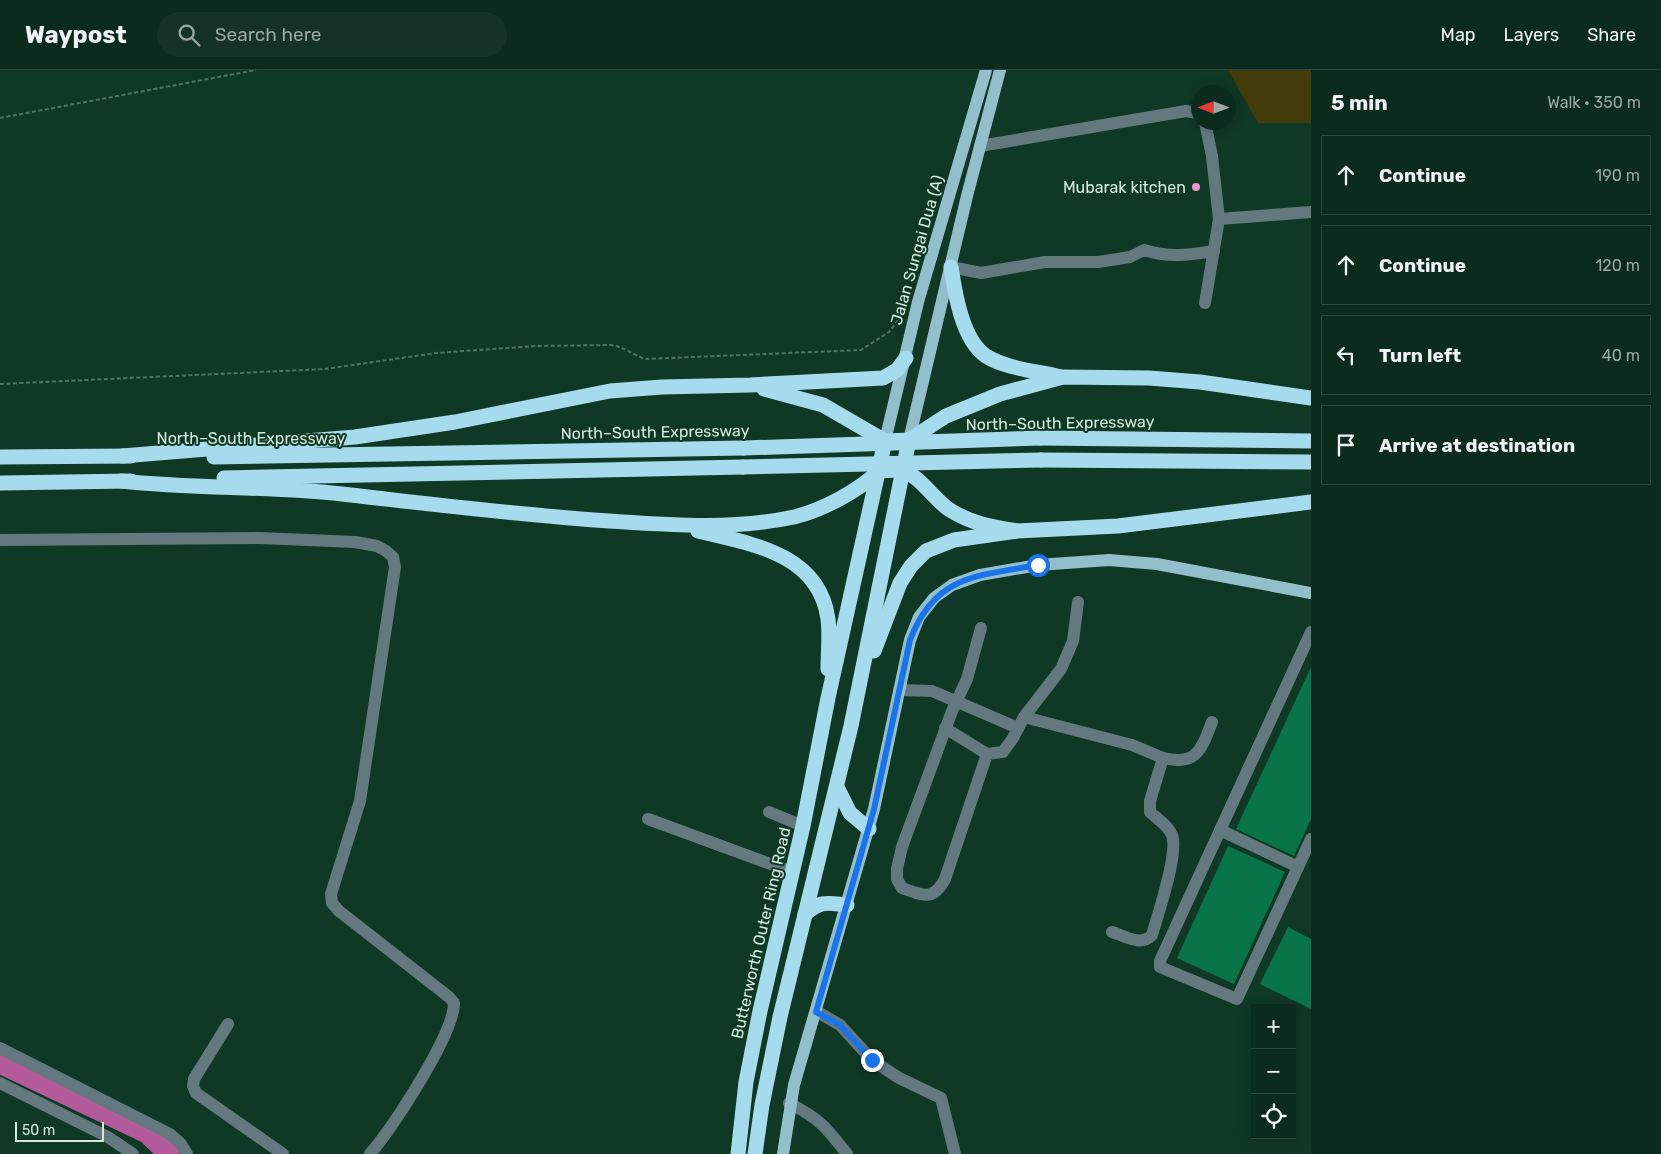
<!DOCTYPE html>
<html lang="en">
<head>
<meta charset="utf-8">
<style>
  body { margin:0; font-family:Rubik,sans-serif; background:#143325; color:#f1f3f6 }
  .controls { position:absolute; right:15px; bottom:15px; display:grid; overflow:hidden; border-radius:0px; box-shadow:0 2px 12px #0003 }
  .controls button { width:45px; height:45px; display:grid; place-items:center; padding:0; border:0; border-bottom:1px solid #2b473b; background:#0b2b1c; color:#f1f3f6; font:25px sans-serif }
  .compass { position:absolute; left:1191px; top:15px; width:45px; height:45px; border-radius:50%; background:#0b2b1c; box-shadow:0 2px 12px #0003; rotate:270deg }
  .scale { position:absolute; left:15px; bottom:12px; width:89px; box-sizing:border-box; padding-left:5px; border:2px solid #d4eadc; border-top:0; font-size:14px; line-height:18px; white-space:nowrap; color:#d4eadc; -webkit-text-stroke:4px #0f3925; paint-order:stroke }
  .stop { position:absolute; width:15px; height:15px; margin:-11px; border:4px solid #1a73e8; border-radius:50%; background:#fff }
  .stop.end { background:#1a73e8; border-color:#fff; box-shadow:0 1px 5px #0008 }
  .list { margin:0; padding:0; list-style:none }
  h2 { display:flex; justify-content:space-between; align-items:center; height:65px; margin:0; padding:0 20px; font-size:21px }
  h2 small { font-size:16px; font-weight:400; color:#9aa7a3 }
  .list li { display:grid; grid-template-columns:32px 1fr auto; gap:15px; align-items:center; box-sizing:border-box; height:80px; margin:0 10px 10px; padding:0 10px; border:1px solid #2b473b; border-radius:0px }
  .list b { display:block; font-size:19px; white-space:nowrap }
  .list em { font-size:16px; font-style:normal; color:#9aa7a3 }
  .icon { flex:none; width:28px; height:28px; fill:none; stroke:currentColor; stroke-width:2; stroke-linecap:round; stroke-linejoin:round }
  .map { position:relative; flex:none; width:1311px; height:1084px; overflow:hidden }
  header { display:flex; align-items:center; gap:30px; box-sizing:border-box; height:70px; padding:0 25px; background:#0b2b1c; border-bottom:1px solid #2b473b }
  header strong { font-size:24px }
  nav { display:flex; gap:28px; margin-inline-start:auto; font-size:18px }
  .search { width:350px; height:45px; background:#143325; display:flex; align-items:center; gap:12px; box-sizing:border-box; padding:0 18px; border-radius:28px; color:#9aa7a3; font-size:19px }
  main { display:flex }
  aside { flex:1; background:#0b2b1c }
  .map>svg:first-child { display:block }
</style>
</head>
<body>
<header>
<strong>Waypost</strong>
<div class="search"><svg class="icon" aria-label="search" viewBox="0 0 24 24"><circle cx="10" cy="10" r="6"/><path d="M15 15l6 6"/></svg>Search here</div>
<nav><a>Map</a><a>Layers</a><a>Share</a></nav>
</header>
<main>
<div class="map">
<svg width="1311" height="1084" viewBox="0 0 1311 1084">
  <rect width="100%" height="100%" fill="#0f3925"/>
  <!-- green -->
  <polygon fill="#443b0a" points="1228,0 1311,0 1311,53 1258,53"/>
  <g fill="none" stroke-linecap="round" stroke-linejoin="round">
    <!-- river -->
    <polyline stroke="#b25a9a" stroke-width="21" points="0,993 147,1063 169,1084"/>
  </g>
  <!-- building -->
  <g fill="#0a7449">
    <polygon points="1311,597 1311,749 1294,786 1236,759"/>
    <polygon points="1228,776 1285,802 1234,914 1177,888"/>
    <polygon points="1288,857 1311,869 1311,939 1260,914"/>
  </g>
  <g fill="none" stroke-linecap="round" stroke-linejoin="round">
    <!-- path -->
    <g stroke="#507462" stroke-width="2" stroke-dasharray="4 2.5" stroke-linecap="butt">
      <polyline points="0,48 256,0"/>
      <path d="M0,314L325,299L436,283L536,276L611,275C624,277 632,284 645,289L861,280L889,262L903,244"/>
    </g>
    <!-- minor -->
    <g stroke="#63787f" stroke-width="12">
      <polyline points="1205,52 1212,86 1219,149 1205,233"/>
      <polyline points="980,76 1186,41 1198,43"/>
      <polyline points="1219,149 1311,142"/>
      <path d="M951,197L981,203L1045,192H1098L1130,187L1144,180C1169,188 1188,185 1214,181"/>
      <path d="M0,470L260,468L355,472L377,476L386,481L393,487L395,497L360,731L331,824L332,833L339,841L449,927L454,933C454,965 392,1058 370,1084"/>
      <path d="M981,558L967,609L952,641L902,777L897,799V809L902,818C923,825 933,832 945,809L987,684L1003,682L1013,668L1024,647L1061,599L1073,571L1078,532"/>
      <polyline points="1311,562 1160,891 1160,897 1237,929 1311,769"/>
      <polyline points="899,620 932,621 1018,658"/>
      <path d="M1024,647L1132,675L1163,688L1150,731V742C1157,749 1168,755 1172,765C1179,783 1158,844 1152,865C1141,877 1125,866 1112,862"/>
      <polyline points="945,658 987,684"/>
      <path d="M1163,688C1197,696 1201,680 1212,652"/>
      <polyline points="769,742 803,756"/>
      <polyline points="648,749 792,802"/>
      <polyline points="1220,760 1298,797"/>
      <polyline points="816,941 840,955 872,990 899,1008 941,1028 955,1084"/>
      <polyline points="228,954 194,1009 193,1016 196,1023 283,1084"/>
      <polyline points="0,978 170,1064 181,1074 187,1084"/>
      <polyline points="0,1013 108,1067 133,1084"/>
      <path d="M789,1033C820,1049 826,1057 847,1084"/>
    </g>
    <!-- major -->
    <g stroke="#93bfcd" stroke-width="12">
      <polyline points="909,370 967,126 1000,0"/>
      <polyline points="885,371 918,232 986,0"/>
      <polyline points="783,1084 794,1015 874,739 910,570 919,547 934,528 952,515 980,505 1038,495 1109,490 1157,494 1311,523"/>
    </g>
    <!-- highway -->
    <g stroke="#a5dbec" stroke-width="15">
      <path d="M951,197C955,223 962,270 986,286C1007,299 1037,301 1061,307"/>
      <polyline points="764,319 823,335 885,371 909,370 946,346 1000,324 1063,307 1149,308 1200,312 1311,328"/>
      <polyline points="1040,368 1311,371"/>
      <polyline points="122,386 355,367 455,352 610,321 662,317 750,315 883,308 897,300 906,288"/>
      <polyline points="0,387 131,386"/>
      <polyline points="214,387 744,378"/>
      <polyline points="1041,390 1311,392"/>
      <polyline points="224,408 743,397"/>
      <path d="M121,411C195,419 269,416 342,424C431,434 519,445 609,451C671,455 733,460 794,447C823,440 858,421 879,401C886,401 895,399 902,401C919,404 935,431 950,440C972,454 992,457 1017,461"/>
      <polyline points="0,413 131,411"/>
      <path d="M698,461C751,474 819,483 828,549C830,565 828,583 828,599"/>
      <polyline points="874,581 900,513 911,496 926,481 954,470 1017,461 1118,456 1311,432"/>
      <polyline points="837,717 850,743 869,759"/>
      <path d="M805,844C821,830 827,833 847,835"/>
      <polyline points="738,1084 746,1012 760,941 803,756 828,628 885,371"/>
      <polyline points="755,1084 762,1035 780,947 851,656 909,370"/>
    </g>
    <!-- highway-bridge -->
    <g stroke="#a5dbec" stroke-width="15">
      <polyline points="744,378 1040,368"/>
      <polyline points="743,397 1041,390"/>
    </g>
  </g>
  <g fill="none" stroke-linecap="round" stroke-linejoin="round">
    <!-- route -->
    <path stroke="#1a73e8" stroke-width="6" d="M872,990L840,955L816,942L874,739L910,570C935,505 976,506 1038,495"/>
  </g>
  <!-- markers -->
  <circle fill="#f291d6" stroke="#0f3925" stroke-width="2" cx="1196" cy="117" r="5"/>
  <g text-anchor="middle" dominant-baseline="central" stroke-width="4" stroke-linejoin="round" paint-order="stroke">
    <!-- poi labels -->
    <g font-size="16" fill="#d4eadc" stroke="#0f3925" text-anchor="end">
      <text x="1186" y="117">Mubarak kitchen</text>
    </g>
    <!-- street labels -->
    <g font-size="16" fill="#d4eadc" stroke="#0f3925">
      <text transform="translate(917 180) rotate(-74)">Jalan Sungai Dua (A)</text>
      <text transform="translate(1060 353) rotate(-1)">North–South Expressway</text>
      <text transform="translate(655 362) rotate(-1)">North–South Expressway</text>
      <text x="251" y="368">North–South Expressway</text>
      <text transform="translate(761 863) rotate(-77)">Butterworth Outer Ring Road</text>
    </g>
  </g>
</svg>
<div class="controls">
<button>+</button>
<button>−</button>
<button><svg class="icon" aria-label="locate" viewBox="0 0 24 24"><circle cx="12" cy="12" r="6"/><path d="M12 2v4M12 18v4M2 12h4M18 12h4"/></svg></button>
</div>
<svg class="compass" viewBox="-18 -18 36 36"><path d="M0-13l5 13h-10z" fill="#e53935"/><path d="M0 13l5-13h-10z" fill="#9aa7a3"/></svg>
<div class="scale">50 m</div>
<div class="stop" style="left:1038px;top:495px"></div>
<div class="stop end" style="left:872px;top:990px"></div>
</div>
<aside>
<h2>5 min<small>Walk · 350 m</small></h2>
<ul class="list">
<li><svg class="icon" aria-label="ahead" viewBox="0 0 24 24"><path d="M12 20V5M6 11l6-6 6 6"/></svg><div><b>Continue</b></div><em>190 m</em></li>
<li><svg class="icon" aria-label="ahead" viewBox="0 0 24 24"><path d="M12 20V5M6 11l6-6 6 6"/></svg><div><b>Continue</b></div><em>120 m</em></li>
<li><svg class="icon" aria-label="left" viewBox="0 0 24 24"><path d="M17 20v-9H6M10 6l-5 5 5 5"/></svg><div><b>Turn left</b></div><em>40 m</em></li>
<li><svg class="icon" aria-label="arrive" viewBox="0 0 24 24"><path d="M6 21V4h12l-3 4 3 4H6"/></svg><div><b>Arrive at destination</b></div></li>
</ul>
</aside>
</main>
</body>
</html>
